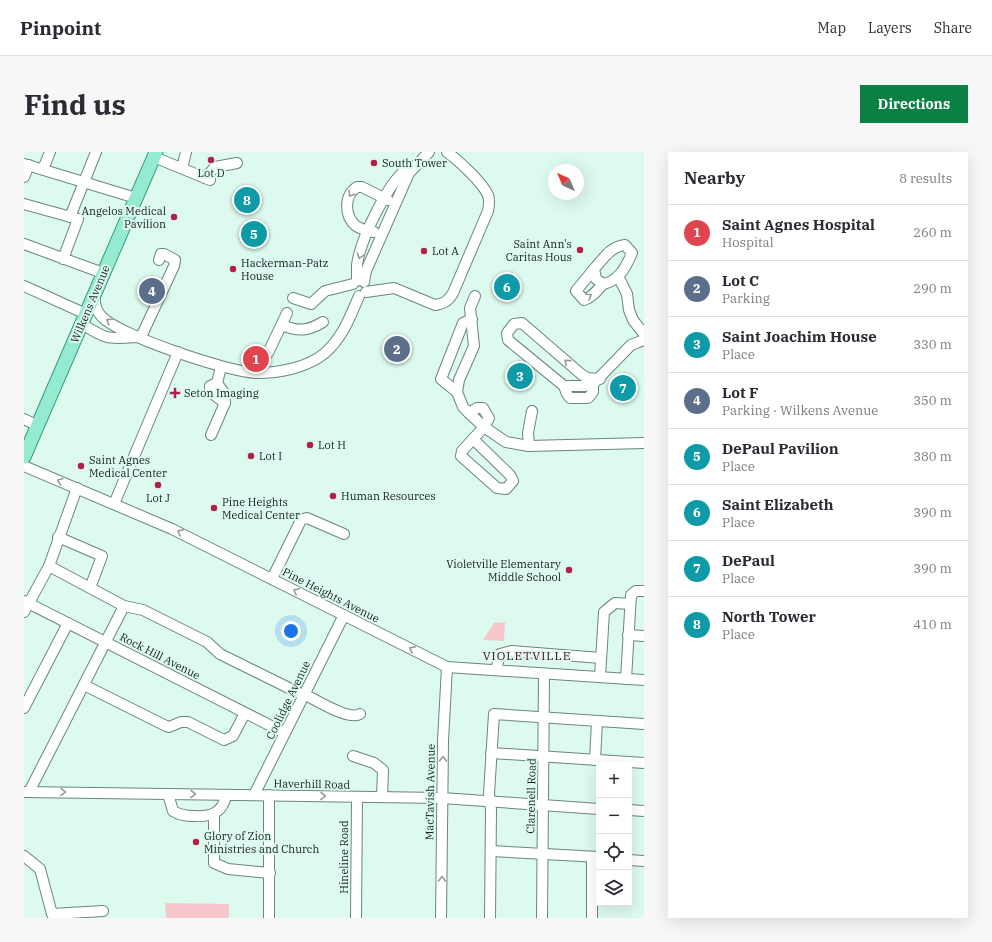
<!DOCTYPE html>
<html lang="en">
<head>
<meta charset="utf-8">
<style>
  body { margin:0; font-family:"IBM Plex Serif",serif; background:#f7f7f7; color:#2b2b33 }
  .controls { position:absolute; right:12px; bottom:12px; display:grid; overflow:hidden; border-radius:0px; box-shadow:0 4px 16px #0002 }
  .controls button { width:36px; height:36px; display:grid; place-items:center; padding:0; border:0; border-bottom:1px solid #e1e1e2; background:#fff; color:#2b2b33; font:20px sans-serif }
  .compass { position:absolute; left:524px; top:12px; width:36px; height:36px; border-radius:50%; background:#fff; box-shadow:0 4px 16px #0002; rotate:316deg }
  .you { position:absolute; left:267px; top:479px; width:14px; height:14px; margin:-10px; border:3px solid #fff; border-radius:50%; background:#1a73e8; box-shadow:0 0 0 6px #1a73e833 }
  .badge { display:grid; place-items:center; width:26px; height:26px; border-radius:50%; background:#0b8043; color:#fff; font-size:13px; font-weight:700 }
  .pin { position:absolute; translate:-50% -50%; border:2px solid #fff; box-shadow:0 1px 4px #0006 }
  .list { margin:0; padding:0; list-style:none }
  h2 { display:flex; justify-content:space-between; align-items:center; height:52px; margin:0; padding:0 16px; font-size:17px }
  h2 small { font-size:13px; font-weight:400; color:#7c7c81 }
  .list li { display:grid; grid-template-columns:26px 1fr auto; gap:12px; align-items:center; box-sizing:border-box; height:56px; padding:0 16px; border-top:1px solid #e1e1e2 }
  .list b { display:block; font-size:15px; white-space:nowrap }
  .list p { margin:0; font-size:13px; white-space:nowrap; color:#7c7c81 }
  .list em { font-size:13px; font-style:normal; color:#7c7c81 }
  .icon { flex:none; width:22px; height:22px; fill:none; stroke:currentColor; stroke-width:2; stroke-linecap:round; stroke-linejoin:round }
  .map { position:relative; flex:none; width:620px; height:766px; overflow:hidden; border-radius:0px }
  header { display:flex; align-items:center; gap:24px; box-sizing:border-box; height:56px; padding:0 20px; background:#fff; border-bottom:1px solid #e1e1e2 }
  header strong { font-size:19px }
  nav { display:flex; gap:22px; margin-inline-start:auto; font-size:14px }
  .intro { display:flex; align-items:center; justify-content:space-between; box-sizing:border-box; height:96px; padding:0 24px }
  h1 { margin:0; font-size:28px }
  .button { padding:10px 18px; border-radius:0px; background:#0b8043; color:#fff; font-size:14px; font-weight:700 }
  main { display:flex; gap:24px; padding:0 24px }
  aside { flex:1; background:#fff; border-radius:0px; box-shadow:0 4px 16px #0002 }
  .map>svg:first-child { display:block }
</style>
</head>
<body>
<header>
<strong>Pinpoint</strong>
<nav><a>Map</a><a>Layers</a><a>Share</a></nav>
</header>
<div class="intro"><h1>Find us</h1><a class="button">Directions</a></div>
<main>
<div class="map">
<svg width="620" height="766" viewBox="0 0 620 766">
  <rect width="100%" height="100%" fill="#ddfaef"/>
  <!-- green -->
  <g fill="#f8c7ce">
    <polygon points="481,470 480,489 459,488 470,471"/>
    <polygon points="141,751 205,752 205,766 142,766"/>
  </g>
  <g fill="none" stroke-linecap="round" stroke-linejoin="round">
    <defs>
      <g id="minor">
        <polyline points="130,5 186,28"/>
        <polyline points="0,12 112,46"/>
        <polyline points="158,16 162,0"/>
        <polyline points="19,17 26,0"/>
        <polyline points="0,25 5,13"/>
        <polyline points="181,26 191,15 213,11"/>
        <polyline points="0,52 54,67 39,107"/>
        <polyline points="46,65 72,0"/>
        <path d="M350,80C344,79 337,77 332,74C320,64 320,43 333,35H338L364,48"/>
        <polyline points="0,92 79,121"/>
        <path d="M601,93L608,101C602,115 595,129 579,132L572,127L570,117C579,107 587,94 601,93Z"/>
        <path d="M570,117L552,139L560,148C568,145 573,139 579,132"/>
        <polyline points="594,124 603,142 605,158 609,168 620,182"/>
        <path d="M333,129C333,124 333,118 333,113C336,89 365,26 387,14"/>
        <polyline points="340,130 342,119 385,21 405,0"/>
        <polyline points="0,134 62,162"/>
        <path d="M342,140L370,136L411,153C420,152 424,149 429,141L464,59C465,54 466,49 464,43C458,30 435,9 423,0"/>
        <path d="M71,143C70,151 72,159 78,165C97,184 204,220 232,221C255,221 283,216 301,201C319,185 326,165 335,144"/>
        <polyline points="269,146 287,152 301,139 329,132"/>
        <polyline points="448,167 439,171 417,227 433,240 439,255 445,261 460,275 482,290 505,294 620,291"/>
        <path d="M58,172C83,188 84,187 113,185"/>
        <path d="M258,173C274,180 284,179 299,170"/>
        <polyline points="117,185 150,114 151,108 140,102 137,102 135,108"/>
        <polyline points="244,201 263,161"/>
        <polyline points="576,227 563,226 557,222 498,171 490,172 483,181 484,188 540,234 561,234 569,232 607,193 620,188"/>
        <polyline points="193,231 186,234 186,240 201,251"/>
        <polyline points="540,234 543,242 546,246 564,246 569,240 569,232"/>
        <polyline points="433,240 435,228 450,194 446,156 451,144"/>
        <polyline points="445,261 453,256 459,256 465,266 460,275 449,287"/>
        <polyline points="0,267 14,274"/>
        <polyline points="187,283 201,251 200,241 193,231 197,215"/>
        <polygon points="449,287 486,323 489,329 482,337 473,336 437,304 438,299"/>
        <polyline points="505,294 504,281 508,259"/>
        <polyline points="0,314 148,377 423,515 620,528"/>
        <polyline points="90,352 154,200"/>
        <polyline points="34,385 78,404 66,436"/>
        <polyline points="25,414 100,454 119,458 183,490 196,502 279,543"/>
        <polyline points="248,427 277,368 283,366 320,382"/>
        <polyline points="0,449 261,581"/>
        <polyline points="0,460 25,414 53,336"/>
        <polyline points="604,483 620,484"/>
        <polyline points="472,518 476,502 487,499 577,506"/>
        <polyline points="576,525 580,460 591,451 606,452"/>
        <polyline points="602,527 607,443 612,439 620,439"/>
        <polyline points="60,533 142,574 145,575 157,570 164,570 200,588 209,584 221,561"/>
        <path d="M280,542C292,548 325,569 336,562"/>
        <polyline points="0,556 44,471"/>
        <polyline points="467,601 620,611"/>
        <polyline points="329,604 350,611 359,618 358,645"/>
        <polyline points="571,608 573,569"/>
        <polyline points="0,640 418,646 575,657"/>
        <polyline points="5,640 100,454"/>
        <path d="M144,642L149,659C155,663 162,664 170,664C187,665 199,661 202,643"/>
        <polyline points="230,643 320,463"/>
        <polyline points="245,643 245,766"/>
        <polyline points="605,658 620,659"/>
        <polyline points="190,662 190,711 204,717 246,721"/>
        <polyline points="467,699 575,705"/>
        <polyline points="0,704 16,717 28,762 79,759"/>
        <polyline points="568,705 568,766"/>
        <polyline points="605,708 620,709"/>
        <polyline points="332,766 333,645"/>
        <polyline points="417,766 419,589 423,515"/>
        <polyline points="466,766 467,658 465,642 470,562 620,572"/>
        <polyline points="518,766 520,522"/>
      </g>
      <polyline id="major" points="0,305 132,0"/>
    </defs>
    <!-- minor casing -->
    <use href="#minor" stroke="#6b867b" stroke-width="12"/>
    <!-- major casing -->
    <use href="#major" stroke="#3a9b7e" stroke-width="15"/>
    <!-- minor -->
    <use href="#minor" stroke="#fff" stroke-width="10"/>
    <!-- major -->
    <use href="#major" stroke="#95ebd1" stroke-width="13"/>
  </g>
  <!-- one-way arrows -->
  <defs><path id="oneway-chevron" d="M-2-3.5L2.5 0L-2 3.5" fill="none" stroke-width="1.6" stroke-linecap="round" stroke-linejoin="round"/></defs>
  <g stroke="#969b99">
    <use href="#oneway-chevron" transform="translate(327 42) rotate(123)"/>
    <use href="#oneway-chevron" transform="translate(336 104) rotate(108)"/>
    <use href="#oneway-chevron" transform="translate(565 144) rotate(-30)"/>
    <use href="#oneway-chevron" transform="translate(85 169) rotate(-146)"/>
    <use href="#oneway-chevron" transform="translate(543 210) rotate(-139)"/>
    <use href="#oneway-chevron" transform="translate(36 329) rotate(-158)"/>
    <use href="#oneway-chevron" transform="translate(156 380) rotate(-153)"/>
    <use href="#oneway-chevron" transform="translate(272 439) rotate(-153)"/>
    <use href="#oneway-chevron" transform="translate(388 497) rotate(-153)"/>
    <use href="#oneway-chevron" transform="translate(419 607) rotate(-89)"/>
    <use href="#oneway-chevron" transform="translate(39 640) rotate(1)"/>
    <use href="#oneway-chevron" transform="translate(169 642) rotate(1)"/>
    <use href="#oneway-chevron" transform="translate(299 644) rotate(1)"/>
    <use href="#oneway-chevron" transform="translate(418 727) rotate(-90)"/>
  </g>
  <!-- markers -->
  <g fill="#b11f4c" stroke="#ddfaef" stroke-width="1.5">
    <circle cx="187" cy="8" r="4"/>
    <circle cx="350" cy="11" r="4"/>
    <circle cx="150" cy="65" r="4"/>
    <circle cx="556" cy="98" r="4"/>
    <circle cx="400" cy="99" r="4"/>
    <circle cx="209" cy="117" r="4"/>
    <path d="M149 235h4v4h4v4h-4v4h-4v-4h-4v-4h4z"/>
    <circle cx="286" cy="293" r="4"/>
    <circle cx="227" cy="304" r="4"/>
    <circle cx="57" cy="314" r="4"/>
    <circle cx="134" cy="333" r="4"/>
    <circle cx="309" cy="344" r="4"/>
    <circle cx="190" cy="356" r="4"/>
    <circle cx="545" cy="418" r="4"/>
    <circle cx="172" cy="690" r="4"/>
  </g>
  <g text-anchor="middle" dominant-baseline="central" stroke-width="4" stroke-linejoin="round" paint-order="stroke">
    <!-- poi labels -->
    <g font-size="11" fill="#16201c" stroke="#ddfaef" text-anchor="start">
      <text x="358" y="11">South Tower</text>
      <text x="187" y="21" text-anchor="middle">Lot D</text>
      <text x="142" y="59" text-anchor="end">Angelos Medical<tspan x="142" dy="13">Pavilion</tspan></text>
      <text x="548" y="92" text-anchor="end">Saint Ann's<tspan x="548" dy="13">Caritas Hous</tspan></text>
      <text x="408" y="99">Lot A</text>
      <text x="217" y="111">Hackerman-Patz<tspan x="217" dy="13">House</tspan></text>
      <text x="160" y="241">Seton Imaging</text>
      <text x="294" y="293">Lot H</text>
      <text x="235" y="304">Lot I</text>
      <text x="65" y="308">Saint Agnes<tspan x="65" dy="13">Medical Center</tspan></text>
      <text x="317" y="344">Human Resources</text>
      <text x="134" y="346" text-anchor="middle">Lot J</text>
      <text x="198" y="350">Pine Heights<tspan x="198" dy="13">Medical Center</tspan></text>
      <text x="537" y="412" text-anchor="end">Violetville Elementary<tspan x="537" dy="13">Middle School</tspan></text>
      <text x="180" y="684">Glory of Zion<tspan x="180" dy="13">Ministries and Church</tspan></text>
    </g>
    <!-- street labels -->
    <g font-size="11" fill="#16201c" stroke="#ddfaef">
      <text transform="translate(66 152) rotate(-67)">Wilkens Avenue</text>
      <text transform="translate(307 443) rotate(27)">Pine Heights Avenue</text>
      <text transform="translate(136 504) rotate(27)">Rock Hill Avenue</text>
      <text transform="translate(264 548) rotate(-64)">Coolidge Avenue</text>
      <text transform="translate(288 632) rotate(1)">Haverhill Road</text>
      <text transform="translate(406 640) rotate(-89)">MacTavish Avenue</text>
      <text transform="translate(507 644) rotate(-89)">Clarenell Road</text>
      <text transform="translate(320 705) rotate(-90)">Hineline Road</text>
    </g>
    <!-- neighbourhood labels -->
    <g font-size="12" letter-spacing="1" fill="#4e091e" stroke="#ddfaef">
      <text x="503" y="503">VIOLETVILLE</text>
    </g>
  </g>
</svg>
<div class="controls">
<button>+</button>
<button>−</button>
<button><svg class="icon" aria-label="locate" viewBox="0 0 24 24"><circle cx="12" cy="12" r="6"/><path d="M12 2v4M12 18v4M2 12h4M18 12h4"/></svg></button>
<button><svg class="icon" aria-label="layers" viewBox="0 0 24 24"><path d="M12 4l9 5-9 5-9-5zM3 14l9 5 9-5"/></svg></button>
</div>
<svg class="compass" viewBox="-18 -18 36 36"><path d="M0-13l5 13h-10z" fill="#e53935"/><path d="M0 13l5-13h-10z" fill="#7c7c81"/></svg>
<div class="you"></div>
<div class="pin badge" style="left:232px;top:207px;background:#e0444e">1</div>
<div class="pin badge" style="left:373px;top:197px;background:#5c6f8a">2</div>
<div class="pin badge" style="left:496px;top:224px;background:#0f9aa8">3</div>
<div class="pin badge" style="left:128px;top:139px;background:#5c6f8a">4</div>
<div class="pin badge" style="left:230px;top:82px;background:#0f9aa8">5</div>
<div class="pin badge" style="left:483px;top:135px;background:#0f9aa8">6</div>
<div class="pin badge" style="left:599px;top:236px;background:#0f9aa8">7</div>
<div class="pin badge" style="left:223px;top:48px;background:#0f9aa8">8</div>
</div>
<aside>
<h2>Nearby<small>8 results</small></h2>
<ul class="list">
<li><span class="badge" style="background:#e0444e">1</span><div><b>Saint Agnes Hospital</b><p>Hospital</p></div><em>260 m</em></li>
<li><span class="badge" style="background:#5c6f8a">2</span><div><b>Lot C</b><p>Parking</p></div><em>290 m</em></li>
<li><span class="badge" style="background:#0f9aa8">3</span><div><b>Saint Joachim House</b><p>Place</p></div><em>330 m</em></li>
<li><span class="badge" style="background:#5c6f8a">4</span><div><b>Lot F</b><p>Parking · Wilkens Avenue</p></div><em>350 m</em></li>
<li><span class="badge" style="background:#0f9aa8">5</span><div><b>DePaul Pavilion</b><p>Place</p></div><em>380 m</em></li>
<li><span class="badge" style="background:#0f9aa8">6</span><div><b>Saint Elizabeth</b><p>Place</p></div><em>390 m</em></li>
<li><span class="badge" style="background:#0f9aa8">7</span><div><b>DePaul</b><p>Place</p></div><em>390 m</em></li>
<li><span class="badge" style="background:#0f9aa8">8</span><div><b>North Tower</b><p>Place</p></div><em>410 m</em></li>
</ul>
</aside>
</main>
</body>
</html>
